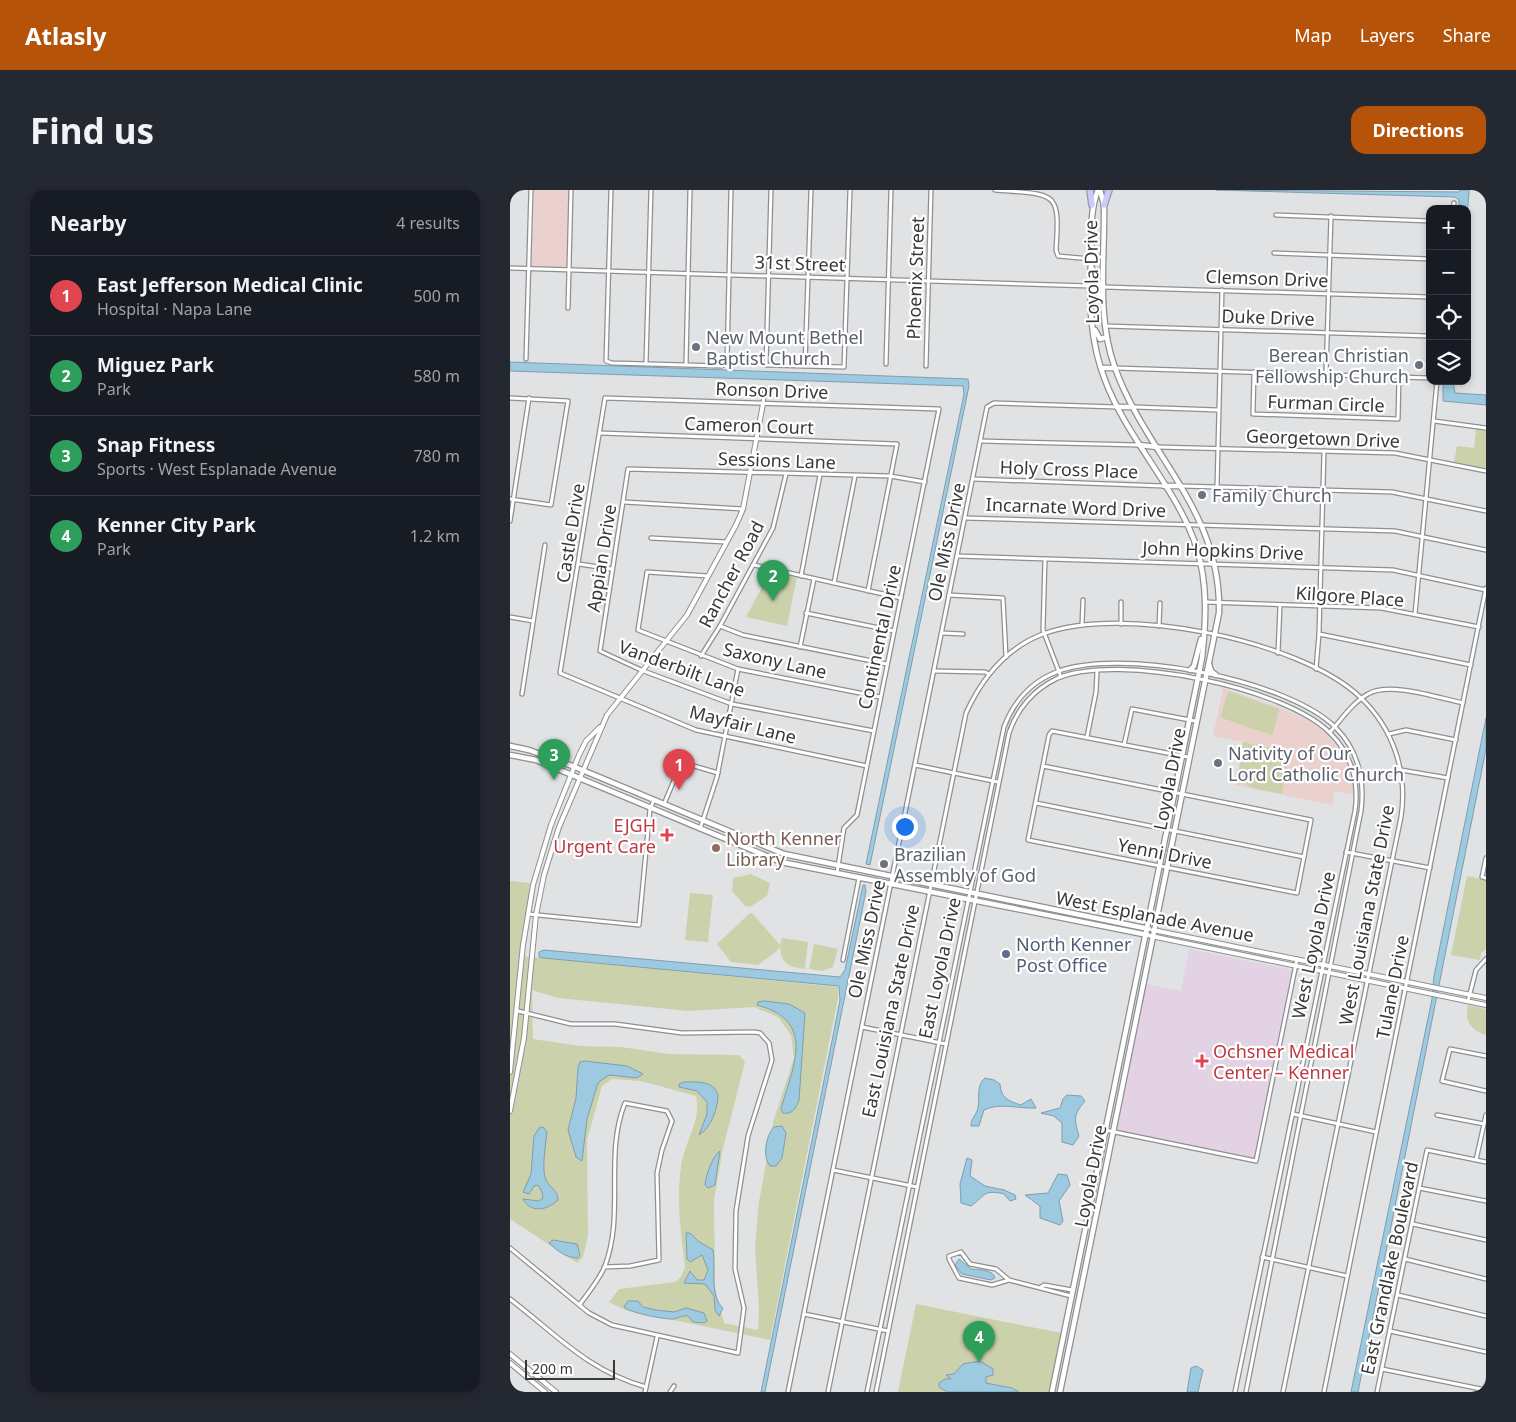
<!DOCTYPE html>
<html lang="en">
<head>
<meta charset="utf-8">
<style>
  body { margin:0; font-family:"Noto Sans",sans-serif; background:#242831; color:#f1f3f6 }
  .controls { position:absolute; right:15px; top:15px; display:grid; overflow:hidden; border-radius:10px; box-shadow:0 2px 8px #0003 }
  .controls button { width:45px; height:45px; display:grid; place-items:center; padding:0; border:0; border-bottom:1px solid #363941; background:#171b24; color:#f1f3f6; font:25px sans-serif }
  .scale { position:absolute; left:15px; bottom:12px; width:90px; box-sizing:border-box; padding-left:5px; border:2px solid #373838; border-top:0; font-size:14px; line-height:18px; white-space:nowrap; color:#373838; -webkit-text-stroke:4px #fff; paint-order:stroke }
  .you { position:absolute; left:394px; top:636px; width:18px; height:18px; margin:-12px; border:4px solid #fff; border-radius:50%; background:#1a73e8; box-shadow:0 0 0 8px #1a73e833 }
  .badge { display:grid; place-items:center; width:32px; height:32px; border-radius:50%; background:#b45309; color:#fff; font-size:16px; font-weight:700 }
  .pin { position:absolute; translate:-50% -41px; filter:drop-shadow(0 1px 2px #0008) }
  .pin::after { content:''; position:absolute; top:26px; width:18px; height:15px; background:inherit; clip-path:polygon(0 0,100% 0,50% 100%) }
  .list { margin:0; padding:0; list-style:none }
  h2 { display:flex; justify-content:space-between; align-items:center; height:65px; margin:0; padding:0 20px; font-size:21px }
  h2 small { font-size:16px; font-weight:400; color:#9ea1a6 }
  .list li { display:grid; grid-template-columns:32px 1fr auto; gap:15px; align-items:center; box-sizing:border-box; height:80px; padding:0 20px; border-top:1px solid #363941 }
  .list b { display:block; font-size:19px; white-space:nowrap }
  .list p { margin:0; font-size:16px; white-space:nowrap; color:#9ea1a6 }
  .list em { font-size:16px; font-style:normal; color:#9ea1a6 }
  .icon { flex:none; width:28px; height:28px; fill:none; stroke:currentColor; stroke-width:2; stroke-linecap:round; stroke-linejoin:round }
  .map { position:relative; flex:none; width:976px; height:1202px; overflow:hidden; border-radius:15px }
  header { display:flex; align-items:center; gap:30px; box-sizing:border-box; height:70px; padding:0 25px; background:#b45309; color:#fff }
  header strong { font-size:24px }
  nav { display:flex; gap:28px; margin-inline-start:auto; font-size:18px }
  .intro { display:flex; align-items:center; justify-content:space-between; box-sizing:border-box; height:120px; padding:0 30px }
  h1 { margin:0; font-size:35px }
  .button { padding:12px 22px; border-radius:15px; background:#b45309; color:#fff; font-size:18px; font-weight:700 }
  main { display:flex; gap:30px; padding:0 30px }
  aside { flex:1; background:#171b24; border-radius:15px; box-shadow:0 2px 8px #0003 }
  .map>svg:first-child { display:block }
</style>
</head>
<body>
<header>
<strong>Atlasly</strong>
<nav><a>Map</a><a>Layers</a><a>Share</a></nav>
</header>
<div class="intro"><h1>Find us</h1><a class="button">Directions</a></div>
<main>
<aside>
<h2>Nearby<small>4 results</small></h2>
<ul class="list">
<li><span class="badge" style="background:#e0444e">1</span><div><b>East Jefferson Medical Clinic</b><p>Hospital · Napa Lane</p></div><em>500 m</em></li>
<li><span class="badge" style="background:#2e9e5b">2</span><div><b>Miguez Park</b><p>Park</p></div><em>580 m</em></li>
<li><span class="badge" style="background:#2e9e5b">3</span><div><b>Snap Fitness</b><p>Sports · West Esplanade Avenue</p></div><em>780 m</em></li>
<li><span class="badge" style="background:#2e9e5b">4</span><div><b>Kenner City Park</b><p>Park</p></div><em>1.2 km</em></li>
</ul>
</aside>
<div class="map">
<svg width="976" height="1202" viewBox="0 0 976 1202">
  <rect width="100%" height="100%" fill="#e0e2e4"/>
  <!-- education -->
  <g fill="#ebd1ce">
    <polygon points="24,0 60,0 57,78 22,77"/>
    <polygon points="713,498 769,517 795,529 816,543 834,566 842,588 844,605 825,601 822,615 724,595 733,552 703,546"/>
  </g>
  <!-- medical -->
  <polygon fill="#e2d2e3" points="679,759 782,780 744,968 605,940 636,794 671,801"/>
  <!-- green -->
  <g fill="#cbd2ab" fill-rule="evenodd">
    <polygon points="966,239 976,241 976,279 944,272 947,256 964,258"/>
    <polygon points="260,382 287,387 277,436 236,427"/>
    <polygon points="718,501 769,519 763,544 761,545 712,528 711,525"/>
    <path d="M733,552L780,562L772,604C729,595 725,598 733,552Z"/>
    <polygon points="241,684 260,693 257,706 240,717 235,716 222,701 223,688"/>
    <polygon points="957,686 976,690 976,759 971,763 970,770 941,765"/>
    <path d="M0,691L20,693L11,766L328,797V808L260,1150L115,1120L99,1112L109,1099L165,1092L171,1087L175,1077C171,1043 166,1011 171,977C174,952 192,931 186,906L131,891L102,889L92,896L77,950L78,1045L73,1067L67,1073L0,1029ZM22,800L48,808L179,821L244,817L268,827L281,845L284,868L264,929L249,1012L245,1058L249,1117L248,1140L214,1133L205,1098L204,1010L213,958L235,872L229,865L159,864L111,857L70,856L23,849Z"/>
    <polygon points="180,703 203,705 198,752 175,750"/>
    <path d="M240,723L243,724L270,755L272,748L298,752L295,779C278,777 270,773 270,755L268,760L248,775L221,772L207,754Z"/>
    <polygon points="304,754 328,759 323,777 312,781 299,779"/>
    <path d="M958,815L976,819V845C960,840 954,830 958,815Z"/>
    <polygon points="406,1114 551,1143 539,1202 388,1202"/>
  </g>
  <!-- water -->
  <g fill="#9dcae1" stroke="#7e9eae">
    <polygon points="706,0 949,2 950,0 959,0 959,3 957,26 957,19 949,19 949,10 945,7"/>
    <polygon points="0,172 458,189 459,196 360,675 356,674 454,204 453,196 0,181"/>
    <polygon points="933,191 943,191 945,203 976,205 976,215 933,211"/>
    <polygon points="976,528 976,559 848,1202 841,1202 922,809 924,786"/>
    <polygon points="353,695 355,695 356,701 255,1202 251,1202 324,841 330,810 329,796 33,768 29,767 29,762 34,760 330,787 335,780"/>
    <path d="M254,811L279,814L295,823L289,910C286,918 282,925 273,923L271,919C282,878 308,831 247,815L248,812Z"/>
    <polygon points="75,871 117,876 133,884 127,888 99,885 89,892 87,896 77,929 72,971 66,967 58,940 66,908 68,877 70,872"/>
    <path d="M475,888L484,890L490,894C491,908 498,911 511,915L521,909L526,918C508,919 491,912 474,920L469,936H461C461,928 466,926 468,918C470,908 466,895 475,888Z"/>
    <path d="M174,892C187,892 203,890 208,905C208,918 201,938 189,945L197,924V912L187,901L169,897V894Z"/>
    <path d="M557,905L571,906L575,911C563,925 564,929 569,946L563,955L552,952V933L544,926L531,923L550,918L553,909Z"/>
    <path d="M272,936L276,943L272,968L266,976H260C252,967 256,945 264,937Z"/>
    <path d="M33,937L37,942C36,954 31,979 36,990C40,998 48,1000 48,1010C38,1020 21,1024 13,1009L29,1011L33,1008L32,1002L28,995L24,996L19,1004L13,1002L21,984L24,946L29,938Z"/>
    <path d="M210,961L205,995L198,998L195,995C196,986 202,966 210,961Z"/>
    <path d="M457,968L462,970L460,986L475,996L494,1000L505,1005L506,1009L500,1011L494,1004C473,999 475,1006 461,1016L451,1013L450,994Z"/>
    <polygon points="548,984 557,985 560,995 549,1011 553,1031 550,1035 530,1028 530,1016 515,1005 538,1003"/>
    <path d="M176,1043H180L188,1051L203,1060C206,1077 199,1106 213,1118L209,1126L205,1120L204,1106L195,1094L174,1093L180,1081L187,1090H194L198,1080L192,1065L180,1072L177,1069Z"/>
    <path d="M43,1050L67,1054L70,1065L68,1068C57,1068 47,1061 39,1053Z"/>
    <path d="M449,1069L461,1079C468,1080 483,1079 485,1088L481,1090L452,1084L445,1075Z"/>
    <path d="M118,1111H128L133,1117L146,1120L164,1122L176,1118L194,1123L197,1131L194,1133L183,1132L178,1126C171,1125 168,1129 162,1129C153,1129 120,1123 114,1117Z"/>
    <polygon points="470,1171 483,1179 483,1185 476,1187 476,1193 502,1198 509,1202 437,1202 429,1197 429,1193 435,1189 441,1189 436,1185 444,1184 453,1174"/>
    <polygon points="686,1176 693,1180 688,1202 677,1202 681,1178"/>
  </g>
  <g fill="none" stroke-linecap="round" stroke-linejoin="round">
    <defs>
      <g id="minor">
        <polyline points="101,0 96,171 102,173 212,176 217,173 221,0"/>
        <polyline points="261,0 256,175 334,177 340,0"/>
        <path d="M485,0C547,5 550,0 546,60L548,66L581,69L594,66"/>
        <polyline points="943,19 944,13"/>
        <polyline points="766,25 920,31"/>
        <polyline points="764,63 920,69"/>
        <polyline points="0,78 580,96"/>
        <polyline points="594,97 920,107"/>
        <polyline points="58,118 61,0"/>
        <polyline points="595,136 920,146"/>
        <polyline points="16,169 21,0"/>
        <polyline points="136,173 141,0"/>
        <polyline points="176,174 180,0"/>
        <polyline points="376,174 381,0"/>
        <polyline points="295,176 301,0"/>
        <polyline points="416,176 421,0"/>
        <polyline points="605,178 920,188"/>
        <polyline points="744,182 743,224 888,229 889,187"/>
        <polyline points="816,184 821,26"/>
        <polyline points="0,208 58,211 41,315 0,309"/>
        <polyline points="253,214 255,198"/>
        <polyline points="624,217 708,220"/>
        <polyline points="924,231 976,238"/>
        <polyline points="90,243 387,254 358,401"/>
        <polyline points="471,251 629,255"/>
        <polyline points="647,257 885,263 976,281"/>
        <polyline points="463,289 654,296"/>
        <polyline points="671,296 882,302 976,321"/>
        <polyline points="707,297 712,100"/>
        <polyline points="114,312 233,319"/>
        <polyline points="455,328 885,341 976,360"/>
        <polyline points="0,331 19,208"/>
        <polyline points="141,348 216,352"/>
        <polyline points="447,366 883,380 976,400"/>
        <polyline points="535,369 533,440 551,487"/>
        <polyline points="69,374 102,379"/>
        <polyline points="244,375 391,408"/>
        <polyline points="198,386 137,382 128,440 228,479 370,507"/>
        <polyline points="291,386 310,285"/>
        <polyline points="324,393 345,286"/>
        <polyline points="439,405 493,408 496,467"/>
        <polyline points="695,412 871,418 969,437"/>
        <polyline points="296,423 384,441"/>
        <polyline points="905,424 927,191"/>
        <polyline points="0,427 23,431"/>
        <polyline points="611,434 611,412"/>
        <polyline points="572,435 573,410"/>
        <polyline points="210,436 233,445 377,474"/>
        <polyline points="649,436 650,413"/>
        <polyline points="432,443 453,444"/>
        <polyline points="809,444 961,475"/>
        <polyline points="290,457 304,389"/>
        <polyline points="768,463 770,415"/>
        <polyline points="191,466 210,436 263,338 276,284"/>
        <polyline points="806,479 809,444 814,261"/>
        <polyline points="424,481 475,482 479,484"/>
        <polyline points="12,504 35,355"/>
        <polyline points="364,541 222,514 131,480 90,461 118,279 380,286 415,292"/>
        <path d="M820,542C831,530 843,512 858,504C879,491 929,508 953,513"/>
        <polyline points="879,544 896,540 946,550"/>
        <polyline points="577,547 586,502 587,481"/>
        <polyline points="614,555 622,519 685,531"/>
        <polyline points="405,575 488,592"/>
        <polyline points="533,576 801,630 787,703 518,650 539,545 542,541 678,567"/>
        <polyline points="891,580 938,588"/>
        <polyline points="526,613 794,667"/>
        <polyline points="154,614 171,574 174,573 208,583"/>
        <polyline points="190,639 207,587 228,479"/>
        <polyline points="836,662 920,678"/>
        <polyline points="976,668 972,687 976,688"/>
        <polyline points="327,683 334,638 347,625 429,219 95,208 50,483 186,540 357,576"/>
        <polyline points="18,724 129,735 140,619 144,610"/>
        <polyline points="333,770 349,688"/>
        <polyline points="958,811 966,780 976,769"/>
        <polyline points="352,837 436,854"/>
        <polyline points="976,866 940,859 932,891 976,901"/>
        <polyline points="783,924 866,942"/>
        <polyline points="927,925 974,934"/>
        <polyline points="595,940 746,971 787,769"/>
        <polyline points="966,970 976,925"/>
        <polyline points="323,980 407,997"/>
        <polyline points="909,998 976,1011"/>
        <polyline points="903,1034 976,1050"/>
        <polyline points="0,1058 79,1123 102,1135 228,1163 234,1118 225,1079 226,1021 238,946 262,870 259,853 250,843 244,842 172,843 105,834 61,834 8,821"/>
        <polyline points="752,1067 837,1086"/>
        <polyline points="895,1069 976,1089"/>
        <polyline points="499,1090 482,1095 449,1088 439,1069 439,1066 451,1062 460,1074 486,1079 499,1090 561,1106"/>
        <polyline points="531,1097 534,1095 562,1100"/>
        <polyline points="888,1105 976,1126"/>
        <path d="M0,1109C46,1144 78,1181 136,1197"/>
        <path d="M70,1114C79,1102 89,1090 95,1076C115,1023 94,965 115,913L157,921L162,931L152,960L147,983L149,1070L120,1076L94,1077"/>
        <polyline points="294,1124 378,1141"/>
        <polyline points="880,1141 976,1162"/>
        <polyline points="872,1179 976,1200"/>
        <polyline points="135,1202 147,1147"/>
        <polyline points="160,1202 164,1196"/>
        <polyline points="278,1202 477,217 484,213 607,217"/>
        <path d="M318,1202L456,523C472,488 496,458 533,444C611,414 790,450 850,507C883,538 898,582 891,627L773,1202"/>
        <path d="M357,1202L494,537C503,513 520,493 544,483C606,456 778,489 826,538C848,560 855,590 851,621L736,1202"/>
        <path d="M366,1202L499,543C507,519 524,499 548,488C608,463 776,497 821,544C842,565 849,593 845,621L725,1202"/>
        <polyline points="814,1202 976,398"/>
        <polyline points="867,1202 917,960 976,972"/>
      </g>
      <g id="tertiary">
        <polyline points="643,740 976,808"/>
        <polyline points="641,746 976,815"/>
        <polyline points="0,882 13,755 23,695 41,635 69,565 76,551 90,537"/>
        <polyline points="0,921 14,848 26,725 34,685 49,637 97,525 177,425 226,335 233,319 253,214"/>
        <polyline points="0,1164 46,1202"/>
        <polyline points="0,1173 35,1202"/>
      </g>
      <g id="secondary">
        <polyline points="582,78 585,91 594,97"/>
        <polyline points="580,96 587,100 593,113"/>
        <polyline points="585,140 590,149 597,147"/>
        <polyline points="591,178 605,178"/>
        <polyline points="607,217 623,217"/>
        <polyline points="629,255 647,257"/>
        <polyline points="654,296 671,296"/>
        <polyline points="699,474 701,481 706,485"/>
        <polyline points="680,480 684,476 691,449"/>
        <polyline points="0,556 19,560 65,577 274,664 639,739"/>
        <polyline points="0,565 26,570 271,672 638,745"/>
        <path d="M542,1202L692,468C696,432 698,395 687,359C669,301 617,249 595,190C580,152 579,111 581,71C582,47 579,23 588,0"/>
        <path d="M550,1202L709,423C712,321 637,266 605,178C586,126 595,69 594,15L590,0"/>
      </g>
      <g id="motorway">
        <polyline points="580,0 582,15"/>
        <polyline points="594,15 599,0"/>
      </g>
    </defs>
    <!-- minor casing -->
    <use href="#minor" stroke="#8d8f91" stroke-width="5.5"/>
    <!-- tertiary casing -->
    <use href="#tertiary" stroke="#8d8f91" stroke-width="6"/>
    <!-- secondary casing -->
    <use href="#secondary" stroke="#8d8f91" stroke-width="7"/>
    <!-- motorway casing -->
    <use href="#motorway" stroke="#9897b4" stroke-width="8"/>
    <!-- minor -->
    <use href="#minor" stroke="#fff" stroke-width="3"/>
    <!-- tertiary -->
    <use href="#tertiary" stroke="#fff" stroke-width="4"/>
    <!-- secondary -->
    <use href="#secondary" stroke="#fff" stroke-width="4.5"/>
    <!-- motorway -->
    <use href="#motorway" stroke="#cdcaf7" stroke-width="5.5"/>
  </g>
  <!-- markers -->
  <g fill="#6b7280" stroke="#fff" stroke-width="2">
    <circle cx="186" cy="157" r="5"/>
    <circle cx="909" cy="175" r="5"/>
    <circle cx="692" cy="305" r="5"/>
    <circle cx="708" cy="573" r="5"/>
    <circle cx="374" cy="674" r="5"/>
  </g>
  <g fill="#e0444e" stroke="#fff" stroke-width="2">
    <path d="M154.5 637.5h5v5h5v5h-5v5h-5v-5h-5v-5h5z"/>
    <path d="M689.5 863.5h5v5h5v5h-5v5h-5v-5h-5v-5h5z"/>
  </g>
  <circle fill="#8d6e63" stroke="#fff" stroke-width="2" cx="206" cy="658" r="5"/>
  <circle fill="#5c6f8a" stroke="#fff" stroke-width="2" cx="496" cy="764" r="5"/>
  <g text-anchor="middle" dominant-baseline="central" stroke-width="4.5" stroke-linejoin="round" paint-order="stroke">
    <!-- street labels -->
    <g font-size="18" fill="#373838" stroke="#fff">
      <text transform="translate(290 73) rotate(2)">31st Street</text>
      <text transform="translate(581 82) rotate(-91)">Loyola Drive</text>
      <text transform="translate(405 88) rotate(-88)">Phoenix Street</text>
      <text transform="translate(757 88) rotate(2)">Clemson Drive</text>
      <text transform="translate(758 127) rotate(2)">Duke Drive</text>
      <text transform="translate(262 200) rotate(2)">Ronson Drive</text>
      <text transform="translate(816 213) rotate(2)">Furman Circle</text>
      <text transform="translate(239 235) rotate(2)">Cameron Court</text>
      <text transform="translate(813 248) rotate(2)">Georgetown Drive</text>
      <text transform="translate(267 270) rotate(2)">Sessions Lane</text>
      <text transform="translate(559 279) rotate(2)">Holy Cross Place</text>
      <text transform="translate(566 317) rotate(2)">Incarnate Word Drive</text>
      <text transform="translate(60 343) rotate(-81)">Castle Drive</text>
      <text transform="translate(436 352) rotate(-78)">Ole Miss Drive</text>
      <text transform="translate(713 360) rotate(2)">John Hopkins Drive</text>
      <text transform="translate(91 368) rotate(-81)">Appian Drive</text>
      <text transform="translate(221 384) rotate(-62)">Rancher Road</text>
      <text transform="translate(840 406) rotate(4)">Kilgore Place</text>
      <text transform="translate(369 447) rotate(-78)">Continental Drive</text>
      <text transform="translate(265 470) rotate(13)">Saxony Lane</text>
      <text transform="translate(172 478) rotate(20)">Vanderbilt Lane</text>
      <text transform="translate(233 534) rotate(14)">Mayfair Lane</text>
      <text transform="translate(659 589) rotate(-79)">Loyola Drive</text>
      <text transform="translate(655 663) rotate(11)">Yenni Drive</text>
      <text transform="translate(856 725) rotate(-79)">West Louisiana State Drive</text>
      <text transform="translate(645 726) rotate(11)">West Esplanade Avenue</text>
      <text transform="translate(356 749) rotate(-78)">Ole Miss Drive</text>
      <text transform="translate(803 755) rotate(-78)">West Loyola Drive</text>
      <text transform="translate(429 778) rotate(-78)">East Loyola Drive</text>
      <text transform="translate(882 797) rotate(-79)">Tulane Drive</text>
      <text transform="translate(380 821) rotate(-78)">East Louisiana State Drive</text>
      <text transform="translate(580 986) rotate(-79)">Loyola Drive</text>
      <text transform="translate(879 1078) rotate(-78)">East Grandlake Boulevard</text>
    </g>
    <!-- worship labels -->
    <g font-size="18" fill="#5b616d" stroke="#fff" text-anchor="start">
      <text x="196" y="147">New Mount Bethel<tspan x="196" dy="21">Baptist Church</tspan></text>
      <text x="899" y="165" text-anchor="end">Berean Christian<tspan x="899" dy="21">Fellowship Church</tspan></text>
      <text x="702" y="305">Family Church</text>
      <text x="718" y="563">Nativity of Our<tspan x="718" dy="21">Lord Catholic Church</tspan></text>
      <text x="384" y="664">Brazilian<tspan x="384" dy="21">Assembly of God</tspan></text>
    </g>
    <!-- health labels -->
    <g font-size="18" fill="#be3a42" stroke="#fff" text-anchor="end">
      <text x="146" y="635">EJGH<tspan x="146" dy="21">Urgent Care</tspan></text>
      <text x="703" y="861" text-anchor="start">Ochsner Medical<tspan x="703" dy="21">Center – Kenner</tspan></text>
    </g>
    <!-- education labels -->
    <g font-size="18" fill="#785e54" stroke="#fff" text-anchor="start">
      <text x="216" y="648">North Kenner<tspan x="216" dy="21">Library</tspan></text>
    </g>
    <!-- service labels -->
    <g font-size="18" fill="#4e5e75" stroke="#fff" text-anchor="start">
      <text x="506" y="754">North Kenner<tspan x="506" dy="21">Post Office</tspan></text>
    </g>
  </g>
</svg>
<div class="controls">
<button>+</button>
<button>−</button>
<button><svg class="icon" aria-label="locate" viewBox="0 0 24 24"><circle cx="12" cy="12" r="6"/><path d="M12 2v4M12 18v4M2 12h4M18 12h4"/></svg></button>
<button><svg class="icon" aria-label="layers" viewBox="0 0 24 24"><path d="M12 4l9 5-9 5-9-5zM3 14l9 5 9-5"/></svg></button>
</div>
<div class="scale">200 m</div>
<div class="you"></div>
<div class="pin badge" style="left:169px;top:600px;background:#e0444e">1</div>
<div class="pin badge" style="left:263px;top:411px;background:#2e9e5b">2</div>
<div class="pin badge" style="left:44px;top:590px;background:#2e9e5b">3</div>
<div class="pin badge" style="left:469px;top:1172px;background:#2e9e5b">4</div>
</div>
</main>
</body>
</html>
